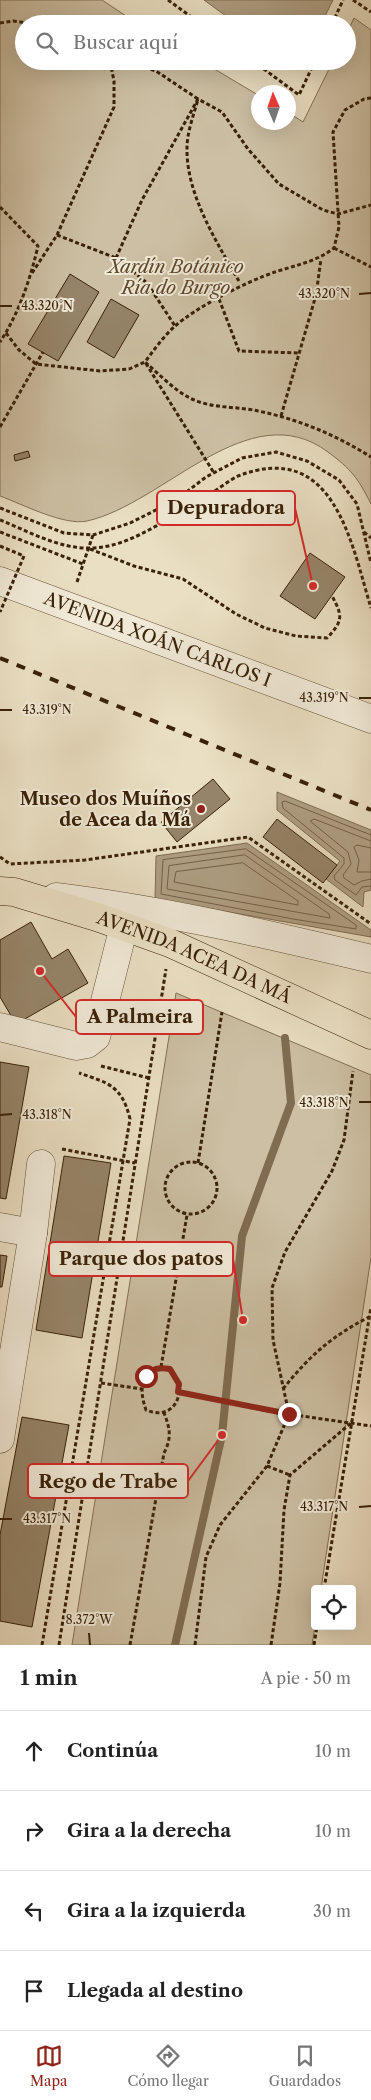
<!DOCTYPE html>
<html lang="es">
<head>
<meta charset="utf-8">
<style>
  body { margin:0; font-family:"Libre Caslon Text",serif; background:#f2f2f2; color:#222 }
  .controls { position:absolute; right:15px; bottom:15px; display:grid; overflow:hidden; border-radius:5px; box-shadow:0 5px 20px #0002 }
  .controls button { width:45px; height:45px; display:grid; place-items:center; padding:0; border:0; border-bottom:1px solid #e0e0e0; background:#fff; color:#222; font:25px sans-serif }
  .compass { position:absolute; left:251px; top:85px; width:45px; height:45px; border-radius:50%; background:#fff; box-shadow:0 5px 20px #0002; rotate:358deg }
  .stop { position:absolute; width:15px; height:15px; margin:-11px; border:4px solid #8f2418; border-radius:50%; background:#fff }
  .stop.end { background:#8f2418; border-color:#fff; box-shadow:0 1px 5px #0008 }
  .list { margin:0; padding:0; list-style:none }
  h2 { display:flex; justify-content:space-between; align-items:center; height:65px; margin:0; padding:0 20px; font-size:21px }
  h2 small { font-size:16px; font-weight:400; color:#767676 }
  .list li { display:grid; grid-template-columns:32px 1fr auto; gap:15px; align-items:center; box-sizing:border-box; height:80px; padding:0 20px; border-top:1px solid #e0e0e0 }
  .list b { display:block; font-size:19px; white-space:nowrap }
  .list em { font-size:16px; font-style:normal; color:#767676 }
  .icon { flex:none; width:28px; height:28px; fill:none; stroke:currentColor; stroke-width:2; stroke-linecap:round; stroke-linejoin:round }
  .map { position:relative; flex:none; width:371px; height:1645px; overflow:hidden }
  .search { position:absolute; background:#fff; box-shadow:0 5px 20px #0002; left:15px; right:15px; top:15px; height:55px; display:flex; align-items:center; gap:12px; box-sizing:border-box; padding:0 18px; border-radius:28px; color:#767676; font-size:19px }
  .sheet { height:385px; background:#fff }
  nav { display:flex; justify-content:space-around; align-items:center; box-sizing:border-box; height:70px; border-top:1px solid #e0e0e0; background:#fff; font-size:14px; color:#767676 }
  nav a { display:grid; justify-items:center; gap:2px }
  nav .on { color:#8f2418 }
  .map>svg:first-child { display:block }
</style>
</head>
<body>
<div class="map">
<svg width="371" height="1645" viewBox="0 0 371 1645">
  <rect width="100%" height="100%" fill="#eadfc3"/>
  <filter id="stains"><feTurbulence type="fractalNoise" baseFrequency=".004" numOctaves="4"/><feColorMatrix values="0 0 0 0 .2 0 0 0 0 .09 0 0 0 0 .02 0 0 0 .5 -.17"/></filter>
  <radialGradient id="worn" r=".72"><stop offset=".6" stop-color="#630" stop-opacity="0"/><stop offset="1" stop-color="#630" stop-opacity=".3"/></radialGradient>
  <!-- green -->
  <g fill="#ccbfa3" stroke="#827055">
    <path d="M0,0H102L138,24H24V61H201L258,95V122H288L289,113L303,122L333,61H347V33L354,18L371,30V504C358,478 351,469 328,452C249,393 164,504 87,521C64,526 22,504 0,496Z"/>
    <polygon points="176,993 371,1075 371,1257 321,1589 315,1589 315,1626 312,1645 72,1645"/>
  </g>
  <!-- water -->
  <g fill="#ae9e83" stroke="#7f6c51">
    <polygon points="204,0 333,0 321,24 237,24"/>
    <polygon points="277,792 371,830 371,890 364,892 363,907 326,879 340,861 277,810"/>
    <polygon points="247,843 371,930 371,937 155,899 156,856"/>
  </g>
  <g fill="none" stroke-linecap="round" stroke-linejoin="round">
    <!-- shore -->
    <g stroke="#746045" stroke-width="1">
      <polyline points="371,835 285,801 282,802 283,808 344,858 344,864 334,876 335,880 356,895 362,887 371,886"/>
      <polyline points="371,841 314,819 310,821 348,852 351,864 343,875 344,878 354,885 362,881 371,879"/>
      <polyline points="371,848 357,845 354,847 359,860 357,872 371,872"/>
      <polygon points="246,849 356,925 356,929 293,919 161,894 163,860"/>
      <polygon points="245,855 329,914 330,918 167,889 169,866"/>
      <polygon points="243,863 298,901 298,905 174,882 176,872"/>
    </g>
    <!-- stream -->
    <polyline stroke="#7f6c51" stroke-width="8" points="175,1645 222,1435 242,1236 291,1103 285,1038"/>
  </g>
  <!-- building -->
  <g fill="#958469" stroke="#392107">
    <polygon points="70,274 99,292 58,361 28,344"/>
    <polygon points="111,299 139,315 114,358 87,342"/>
    <polygon points="28,451 30,457 15,461 14,455"/>
    <polygon points="310,553 345,577 315,619 280,596"/>
    <polygon points="213,779 230,799 177,842 161,822"/>
    <polygon points="277,819 337,865 323,883 263,837"/>
    <polygon points="31,922 52,959 68,949 88,983 16,1024 0,997 0,940"/>
    <polygon points="0,1062 29,1067 6,1199 0,1198"/>
    <polygon points="64,1156 111,1163 82,1338 36,1330"/>
    <polygon points="0,1255 7,1256 2,1287 0,1287"/>
    <polygon points="22,1417 69,1425 32,1627 0,1621 0,1535"/>
  </g>
  <g fill="none" stroke-linecap="round" stroke-linejoin="round">
    <defs>
      <g id="minor">
        <path id="s1" d="M0,581L371,719"/>
        <path d="M56,897C162,910 267,934 371,959"/>
        <polyline points="0,1027 76,1046 87,1044 96,1037 124,926"/>
        <polyline points="0,1227 33,1233 0,1439"/>
        <polyline points="33,1233 41,1164"/>
      </g>
      <g id="major">
        <path id="s2" d="M0,891L14,892L97,917L170,943L371,1035"/>
      </g>
    </defs>
    <!-- minor casing -->
    <use href="#minor" stroke="#655036" stroke-width="29"/>
    <!-- major casing -->
    <use href="#major" stroke="#392107" stroke-width="29"/>
    <!-- path -->
    <g stroke="#392107" stroke-width="3" stroke-dasharray="4 2.5" stroke-linecap="butt">
      <polyline points="168,0 201,24"/>
      <polyline points="353,0 371,12"/>
      <polyline points="0,23 13,21 35,24"/>
      <polyline points="332,24 343,0"/>
      <path d="M126,61L156,71L198,99C194,114 187,132 187,148C186,195 218,244 240,283"/>
      <polyline points="253,61 299,95 315,61"/>
      <path d="M371,98L364,99L345,110L333,132L339,227L334,248C316,262 296,265 275,272C246,282 196,307 174,327C163,337 154,350 145,362C159,374 174,390 190,398C211,409 236,406 258,411C298,419 336,435 371,457"/>
      <path d="M0,207L38,246C30,280 19,313 0,342"/>
      <polyline points="57,235 116,258 147,283 175,326"/>
      <polyline points="334,248 371,267"/>
      <polyline points="116,258 142,200 198,99 222,112 248,149 279,184 323,210 338,214 371,205"/>
      <polyline points="32,273 57,235 114,107 114,81 110,61"/>
      <polyline points="219,299 239,351 299,353"/>
      <polyline points="6,333 19,350 36,364 100,371 129,369 145,362 214,473"/>
      <polyline points="281,416 316,295 321,259"/>
      <polyline points="0,427 43,352"/>
      <polyline points="0,508 64,533 93,535 130,523 176,500 206,477 242,458 276,452 307,461 339,480 357,504 371,563"/>
      <path d="M0,520C28,531 59,549 90,548C119,548 146,532 170,518C185,509 199,501 213,492C221,487 230,480 238,476C334,439 351,542 371,608"/>
      <polyline points="0,532 83,564"/>
      <polyline points="364,532 371,538"/>
      <path d="M90,549L134,566L183,579L236,614L265,628L296,636L327,638C343,621 343,616 332,596"/>
      <polyline points="77,582 93,535"/>
      <polyline points="0,857 10,864 85,860 248,837 371,924"/>
      <polyline points="101,1066 149,1078"/>
      <polyline points="62,1149 135,1163"/>
      <circle cx="191" cy="1188" r="26"/>
      <polyline points="198,1163 222,1012"/>
      <polyline points="161,1367 187,1215"/>
      <path d="M161,1367C191,1374 182,1425 146,1410C139,1390 140,1375 161,1367Z"/>
      <polyline points="101,1383 142,1389"/>
      <path d="M283,1389C309,1356 332,1336 369,1317"/>
      <polyline points="178,1392 267,1411 371,1426"/>
      <polyline points="267,1466 290,1475"/>
      <polyline points="324,1589 371,1307"/>
      <path d="M42,1645L130,1119C122,1086 109,1083 79,1073"/>
      <polyline points="59,1645 166,969"/>
      <path d="M130,1645L164,1453C172,1438 170,1428 164,1413"/>
      <polyline points="195,1645 206,1557 220,1525 267,1466 289,1414 273,1340 272,1288 285,1252 332,1171 344,1140 353,1071"/>
      <polyline points="271,1645 280,1583 284,1510 290,1475 351,1423"/>
      <polyline points="314,1645 317,1626"/>
    </g>
    <!-- minor -->
    <use href="#minor" stroke="#f1ead8" stroke-width="28"/>
    <!-- major -->
    <use href="#major" stroke="#eadfc3" stroke-width="28"/>
    <!-- rail -->
    <polyline stroke="#392107" stroke-width="4" stroke-dasharray="9 9" stroke-linecap="butt" points="0,658 371,810"/>
    <!-- path-bridge -->
    <polyline stroke="#392107" stroke-width="3" stroke-dasharray="4 2.5" stroke-linecap="butt" points="0,546 24,556 0,612"/>
  </g>
  <g fill="none" stroke-linecap="round" stroke-linejoin="round">
    <!-- route -->
    <path stroke="#8f2418" stroke-width="6" d="M146,1376C153,1368 160,1367 170,1369L179,1384L178,1392L289,1414"/>
  </g>
  <!-- ticks -->
  <path fill="none" stroke="#392107" stroke-width="2" d="M359,294L371,293M0,306H12M359,698H371M0,710H12M359,1102H371M0,1115L12,1114M359,1507L371,1506M0,1519H12M89,1633L90,1645"/>
  <!-- markers -->
  <circle fill="#8f2418" stroke="#f1ead8" stroke-width="2" cx="201" cy="809" r="5"/>
  <g text-anchor="middle" dominant-baseline="central" stroke-width="4" stroke-linejoin="round" paint-order="stroke">
    <!-- park labels -->
    <g font-size="18" font-style="italic" fill="#5e482e" stroke="#f1ead8">
      <text x="176" y="267">Xardín Botánico<tspan x="176" dy="21">Ría do Burgo</tspan></text>
    </g>
    <!-- street labels -->
    <g font-size="18" fill="#392107" stroke="#f1ead8">
      <text stroke="none"><textPath href="#s1" startOffset="168">AVENIDA XOÁN CARLOS I</textPath></text>
      <text stroke="none"><textPath href="#s2" startOffset="206">AVENIDA ACEA DA MÁ</textPath></text>
    </g>
    <!-- poi labels -->
    <g font-size="18" font-weight="bold" fill="#392107" stroke="#f1ead8" text-anchor="end">
      <text x="191" y="799">Museo dos Muíños<tspan x="191" dy="21">de Acea da Má</tspan></text>
    </g>
  </g>
  <g font-size="12" text-anchor="middle" fill="#392107" stroke="#f1ead8" stroke-width="4" stroke-linejoin="round" paint-order="stroke">
    <text x="324" y="298">43.320°N</text>
    <text x="47" y="310">43.320°N</text>
    <text x="324" y="702">43.319°N</text>
    <text x="47" y="714">43.319°N</text>
    <text x="324" y="1107">43.318°N</text>
    <text x="47" y="1119">43.318°N</text>
    <text x="324" y="1511">43.317°N</text>
    <text x="47" y="1523">43.317°N</text>
    <text x="89" y="1624">8.372°W</text>
  </g>
  <!-- callouts -->
  <path fill="none" stroke="#d62828" stroke-width="2" d="M313 586L295 508M40 971L76 1017M243 1320L233 1259M222 1435L188 1481"/>
  <g fill="#d62828" stroke="#f1ead8" stroke-width="2">
    <circle cx="313" cy="586" r="5"/>
    <circle cx="40" cy="971" r="5"/>
    <circle cx="243" cy="1320" r="5"/>
    <circle cx="222" cy="1435" r="5"/>
  </g>
  <g fill="#f1ead8" stroke="#d62828" stroke-width="2">
    <rect x="157" y="491" width="138" height="34" rx="5"/>
    <rect x="76" y="1000" width="127" height="34" rx="5"/>
    <rect x="49" y="1242" width="184" height="34" rx="5"/>
    <rect x="28" y="1464" width="160" height="34" rx="5"/>
  </g>
  <g font-size="19" text-anchor="middle" font-weight="bold" fill="#392107">
    <text x="226" y="514">Depuradora</text>
    <text x="140" y="1023">A Palmeira</text>
    <text x="141" y="1265">Parque dos patos</text>
    <text x="108" y="1488">Rego de Trabe</text>
  </g>
  <rect width="100%" height="100%" filter="url(#stains)"/>
  <rect width="100%" height="100%" fill="url(#worn)"/>
</svg>
<div class="controls">
<button><svg class="icon" aria-label="locate" viewBox="0 0 24 24"><circle cx="12" cy="12" r="6"/><path d="M12 2v4M12 18v4M2 12h4M18 12h4"/></svg></button>
</div>
<svg class="compass" viewBox="-18 -18 36 36"><path d="M0-13l5 13h-10z" fill="#e53935"/><path d="M0 13l5-13h-10z" fill="#767676"/></svg>
<div class="stop" style="left:146px;top:1376px"></div>
<div class="stop end" style="left:289px;top:1414px"></div>
<div class="search"><svg class="icon" aria-label="search" viewBox="0 0 24 24"><circle cx="10" cy="10" r="6"/><path d="M15 15l6 6"/></svg>Buscar aquí</div>
</div>
<section class="sheet">
<h2>1 min<small>A pie · 50 m</small></h2>
<ul class="list">
<li><svg class="icon" aria-label="ahead" viewBox="0 0 24 24"><path d="M12 20V5M6 11l6-6 6 6"/></svg><div><b>Continúa</b></div><em>10 m</em></li>
<li><svg class="icon" aria-label="right" viewBox="0 0 24 24"><path d="M7 20v-9h11M14 6l5 5-5 5"/></svg><div><b>Gira a la derecha</b></div><em>10 m</em></li>
<li><svg class="icon" aria-label="left" viewBox="0 0 24 24"><path d="M17 20v-9H6M10 6l-5 5 5 5"/></svg><div><b>Gira a la izquierda</b></div><em>30 m</em></li>
<li><svg class="icon" aria-label="arrive" viewBox="0 0 24 24"><path d="M6 21V4h12l-3 4 3 4H6"/></svg><div><b>Llegada al destino</b></div></li>
</ul>
</section>
<nav>
<a class="on"><svg class="icon" aria-label="map" viewBox="0 0 24 24"><path d="M3 6l6-2 6 2 6-2v14l-6 2-6-2-6 2zM9 4v14M15 6v14"/></svg>Mapa</a>
<a><svg class="icon" aria-label="directions" viewBox="0 0 24 24"><path d="M12 3l9 9-9 9-9-9zM9 14v-3h6M13 9l2 2-2 2"/></svg>Cómo llegar</a>
<a><svg class="icon" aria-label="saved" viewBox="0 0 24 24"><path d="M7 4h10v16l-5-4-5 4z"/></svg>Guardados</a>
</nav>
</body>
</html>
